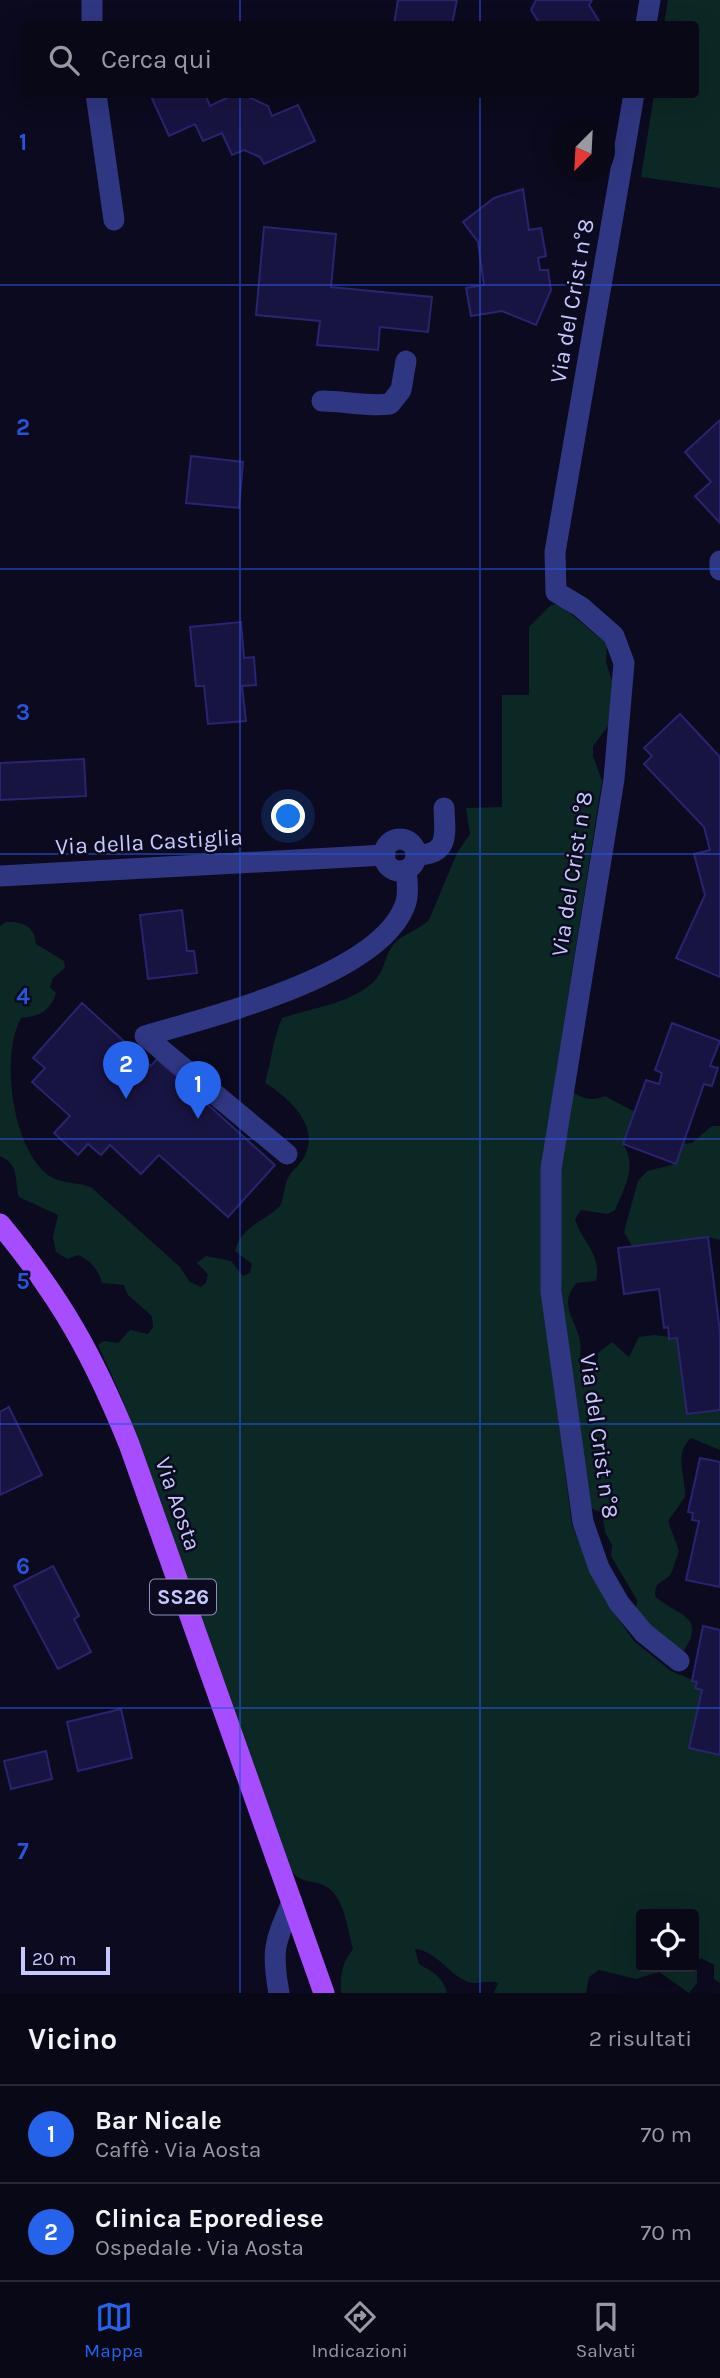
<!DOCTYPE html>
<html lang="it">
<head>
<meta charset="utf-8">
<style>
  body { margin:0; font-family:Karla,sans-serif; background:#161623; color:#f1f3f6 }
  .controls { position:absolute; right:21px; bottom:21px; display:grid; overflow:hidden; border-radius:7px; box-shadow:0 7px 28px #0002 }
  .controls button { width:63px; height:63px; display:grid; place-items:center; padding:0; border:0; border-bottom:2px solid #292935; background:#080816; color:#f1f3f6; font:35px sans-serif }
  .compass { position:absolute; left:552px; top:119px; width:63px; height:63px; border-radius:50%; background:#080816; box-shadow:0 7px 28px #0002; rotate:204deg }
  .scale { position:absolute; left:21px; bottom:18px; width:89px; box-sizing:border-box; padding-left:7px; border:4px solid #c7c8ff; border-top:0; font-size:19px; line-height:24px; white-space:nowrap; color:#c7c8ff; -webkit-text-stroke:5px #0b0a1e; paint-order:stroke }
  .you { position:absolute; left:289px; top:817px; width:24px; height:24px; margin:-18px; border:5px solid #fff; border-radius:50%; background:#1a73e8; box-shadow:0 0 0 10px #1a73e833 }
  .badge { display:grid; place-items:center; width:46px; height:46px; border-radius:50%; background:#2563eb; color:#fff; font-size:23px; font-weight:700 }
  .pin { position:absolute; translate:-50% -58px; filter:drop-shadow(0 2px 4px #0008) }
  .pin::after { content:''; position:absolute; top:37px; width:24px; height:21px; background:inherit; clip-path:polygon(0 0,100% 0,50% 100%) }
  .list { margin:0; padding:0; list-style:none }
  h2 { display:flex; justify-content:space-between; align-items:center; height:91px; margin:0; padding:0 28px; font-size:30px }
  h2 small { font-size:23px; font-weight:400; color:#989aa1 }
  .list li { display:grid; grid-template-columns:46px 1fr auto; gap:21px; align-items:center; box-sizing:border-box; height:98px; padding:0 28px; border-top:2px solid #292935 }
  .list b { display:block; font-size:26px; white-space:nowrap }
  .list p { margin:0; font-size:23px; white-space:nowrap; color:#989aa1 }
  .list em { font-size:23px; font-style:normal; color:#989aa1 }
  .icon { flex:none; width:38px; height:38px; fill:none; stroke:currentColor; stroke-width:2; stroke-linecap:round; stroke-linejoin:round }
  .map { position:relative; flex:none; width:720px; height:1993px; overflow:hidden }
  .search { position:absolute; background:#080816; box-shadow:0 7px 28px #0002; left:21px; right:21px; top:21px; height:77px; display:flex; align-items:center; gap:18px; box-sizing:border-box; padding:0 24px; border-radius:7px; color:#989aa1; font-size:26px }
  .sheet { height:287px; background:#080816 }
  nav { display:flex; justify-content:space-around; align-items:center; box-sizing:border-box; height:98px; border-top:2px solid #292935; background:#080816; font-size:19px; color:#989aa1 }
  nav a { display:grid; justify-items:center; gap:4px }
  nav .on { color:#2563eb }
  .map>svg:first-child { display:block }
</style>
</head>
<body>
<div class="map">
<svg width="720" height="1993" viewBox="0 0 720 1993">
  <rect width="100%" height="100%" fill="#0b0a1e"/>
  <!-- green -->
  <g fill="#0c2824" fill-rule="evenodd">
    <polygon points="668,0 720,0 720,188 641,177 654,95 696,94 696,24 664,24"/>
    <path d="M559,604L607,644L606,662L612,681L609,725L593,746V756L602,781L541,1169V1286L572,1525L590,1571L609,1606L634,1641L671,1671L697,1682L696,1688L702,1690L690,1748L720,1755V1983L714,1979V1965L701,1958L697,1962V1983L689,1993L659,1972L636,1979L599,1970L589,1977L586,1993H494L498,1983C487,1979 477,1986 466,1981C448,1973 436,1951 415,1949L419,1964C433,1972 443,1977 447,1993H341C340,1975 342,1963 353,1949C348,1931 344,1897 327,1887C313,1879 303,1884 292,1872L121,1396L98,1345L104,1341L118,1343L130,1330L148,1334L153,1327L152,1316L128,1295L124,1285L102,1283C98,1269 91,1261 78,1255L67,1259L56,1252L53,1237L58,1215L19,1197C14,1179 20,1165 0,1156V926L6,922C22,921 35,926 36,944L64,961L65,968L53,978L50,987L56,993C50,1012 39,1016 21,1018C0,1055 12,1153 51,1177C63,1184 80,1182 92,1188L180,1267L190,1282L201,1287L206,1283L208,1274L197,1263L206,1256L231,1261L243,1276L250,1273L252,1264L235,1251C240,1227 264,1222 280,1206C284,1197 284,1189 287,1180C291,1170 302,1164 306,1153C318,1124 288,1097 265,1083C271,1062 273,1039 282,1018C311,1008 356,1003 377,978C385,968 385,955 393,945C403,933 418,931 429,920L457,853L470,834L466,808L502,807V695H529V627L551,605ZM641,1914H694V1967H641Z"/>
    <path d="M573,1092C584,1100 593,1101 605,1096L635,1112L623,1144C638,1166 624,1188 615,1210L607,1214L581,1210L575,1219C582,1243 602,1253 596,1281L577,1283C557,1304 576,1319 580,1341C581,1350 580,1360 580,1370L588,1365L598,1367V1353L612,1342L629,1357L639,1337L654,1335L677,1338L720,1410V1450L691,1438C673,1454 686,1477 685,1497L668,1521L679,1551L671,1574C662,1584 655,1580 655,1596C676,1616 707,1614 684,1651L662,1639L636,1612L637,1600L611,1556L612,1545L605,1532L602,1513L588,1507L560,1275L559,1170Z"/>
    <polygon points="712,1126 720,1126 720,1240 708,1237 632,1246 624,1232 638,1181 647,1171 675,1164 682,1144 692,1143"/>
  </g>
  <!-- building -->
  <g fill="#181441" stroke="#29246f" stroke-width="2">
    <polygon points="398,0 457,0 452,24 394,24"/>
    <polygon points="536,0 592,0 589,5 599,21 592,24 540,24 531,10"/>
    <polygon points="150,94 205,94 210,106 235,94 242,94 268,106 272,116 298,105 315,141 264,164 260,157 244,150 232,155 222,133 203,141 195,124 169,136"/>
    <polygon points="523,189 529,230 541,228 546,256 538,258 540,270 548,270 551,290 536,325 502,311 471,316 466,288 484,285 478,242 463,222 494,198"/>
    <polygon points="264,227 336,234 331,287 432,297 428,332 380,327 378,350 317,345 320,321 256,315"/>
    <polygon points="720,420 720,523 695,496 711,482 685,452"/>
    <polygon points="191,456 243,462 239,508 186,503"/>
    <polygon points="241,622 244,658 254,657 256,685 242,686 246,721 208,724 204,686 196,686 190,627"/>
    <polygon points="680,714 720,757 720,977 676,958 705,895 694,854 710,850 704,827 644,764 652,756 644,748"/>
    <polygon points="84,759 86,796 0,800 0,763"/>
    <polygon points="182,910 187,951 194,951 197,973 148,979 140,915"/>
    <polygon points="82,1003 151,1066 157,1059 275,1165 228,1217 159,1155 141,1174 110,1145 101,1155 88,1144 78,1155 54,1133 70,1116 32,1082 45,1068 33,1058"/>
    <polygon points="672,1023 720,1041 710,1066 718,1068 712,1086 704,1084 676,1164 623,1144 646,1080 659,1084 662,1073 655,1070"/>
    <polygon points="708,1237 720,1332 720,1410 687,1414 677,1338 669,1339 668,1327 664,1328 659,1289 624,1294 618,1248"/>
    <polygon points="9,1407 42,1475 0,1495 0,1412"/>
    <polygon points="700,1458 720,1462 720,1587 686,1580 699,1521 692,1520 693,1513 688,1512"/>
    <polygon points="53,1566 79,1616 74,1619 91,1652 58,1669 14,1586"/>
    <polygon points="703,1626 720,1630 720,1755 689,1748 702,1690 695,1688 697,1682 692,1681"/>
    <polygon points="121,1709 132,1758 78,1771 67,1722"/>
    <polygon points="46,1751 52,1779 11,1789 4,1761"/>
  </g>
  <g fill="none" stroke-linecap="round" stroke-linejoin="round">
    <!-- minor -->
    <g stroke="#303782" stroke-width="21">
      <polyline points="92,24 92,0"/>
      <polyline points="646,24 650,0"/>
      <polyline points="96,94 114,220"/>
      <polyline points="634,94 555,552 556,592 581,607 614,636 624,663 614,779 551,1169 551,1291 583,1522 599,1568 619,1603 644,1633 679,1661"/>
      <path d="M322,401C345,401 368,407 390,404L401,390L406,361"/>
      <polyline points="720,561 720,570"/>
      <circle cx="400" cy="855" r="16"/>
      <path d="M416,855C450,855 445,834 444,808"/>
      <polyline points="0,876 385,855"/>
      <path d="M287,1154L145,1036C211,1016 384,975 406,902C409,891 407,880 406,870"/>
      <path d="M279,1993C271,1949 275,1942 292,1902"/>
    </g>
    <!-- major -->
    <path stroke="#a64eff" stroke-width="21" d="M0,1224C61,1298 93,1355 129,1444L324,1993"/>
  </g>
  <!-- grid -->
  <path fill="none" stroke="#2654da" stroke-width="2" stroke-opacity="0.55" d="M240,0V24M480,0V24M240,94V1993M480,94V1993M0,285H720M0,569H720M0,854H720M0,1139H720M0,1424H720M0,1708H720"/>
  <g text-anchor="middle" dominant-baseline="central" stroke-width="5" stroke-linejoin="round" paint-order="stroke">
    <!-- shield labels -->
    <rect fill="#0b0a1e" stroke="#8f8fbc" stroke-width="2" x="150" y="1579.5" width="66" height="35" rx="5"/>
    <g font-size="21" font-weight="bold" fill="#c7c8ff">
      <text x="183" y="1597">SS26</text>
    </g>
    <!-- street labels -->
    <g font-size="23" fill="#c7c8ff" stroke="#0b0a1e">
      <text transform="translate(572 301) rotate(-80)">Via del Crist n°8</text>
      <text transform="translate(149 842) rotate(-3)">Via della Castiglia</text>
      <text transform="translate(572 874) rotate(-81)">Via del Crist n°8</text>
      <text transform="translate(599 1436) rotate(82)">Via del Crist n°8</text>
      <text transform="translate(178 1504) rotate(71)">Via Aosta</text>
    </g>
  </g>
  <g font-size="23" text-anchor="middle" font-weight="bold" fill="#2654da" stroke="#0b0a1e" stroke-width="5" stroke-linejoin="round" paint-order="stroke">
    <text x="23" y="150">1</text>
    <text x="23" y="435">2</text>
    <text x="23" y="720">3</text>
    <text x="23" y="1004">4</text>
    <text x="23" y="1289">5</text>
    <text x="23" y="1574">6</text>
    <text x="23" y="1859">7</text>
  </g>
</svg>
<div class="controls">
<button><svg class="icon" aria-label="locate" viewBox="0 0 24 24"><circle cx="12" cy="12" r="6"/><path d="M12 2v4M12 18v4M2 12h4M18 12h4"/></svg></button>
</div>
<svg class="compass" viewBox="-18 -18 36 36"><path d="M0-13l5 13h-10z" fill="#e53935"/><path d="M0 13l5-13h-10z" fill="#989aa1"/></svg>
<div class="scale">20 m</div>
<div class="you"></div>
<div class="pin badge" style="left:198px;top:1119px">1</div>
<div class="pin badge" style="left:126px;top:1099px">2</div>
<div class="search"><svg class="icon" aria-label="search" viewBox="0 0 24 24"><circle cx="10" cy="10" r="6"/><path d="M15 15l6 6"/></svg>Cerca qui</div>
</div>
<section class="sheet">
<h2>Vicino<small>2 risultati</small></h2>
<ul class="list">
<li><span class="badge">1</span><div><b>Bar Nicale</b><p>Caffè · Via Aosta</p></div><em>70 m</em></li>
<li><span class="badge">2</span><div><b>Clinica Eporediese</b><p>Ospedale · Via Aosta</p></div><em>70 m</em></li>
</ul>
</section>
<nav>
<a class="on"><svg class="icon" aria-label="map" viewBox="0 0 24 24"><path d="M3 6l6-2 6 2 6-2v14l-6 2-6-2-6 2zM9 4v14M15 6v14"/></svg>Mappa</a>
<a><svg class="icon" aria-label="directions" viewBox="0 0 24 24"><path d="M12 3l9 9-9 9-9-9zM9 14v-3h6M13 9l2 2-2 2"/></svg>Indicazioni</a>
<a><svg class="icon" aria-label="saved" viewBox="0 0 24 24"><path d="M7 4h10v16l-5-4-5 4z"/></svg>Salvati</a>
</nav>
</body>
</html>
